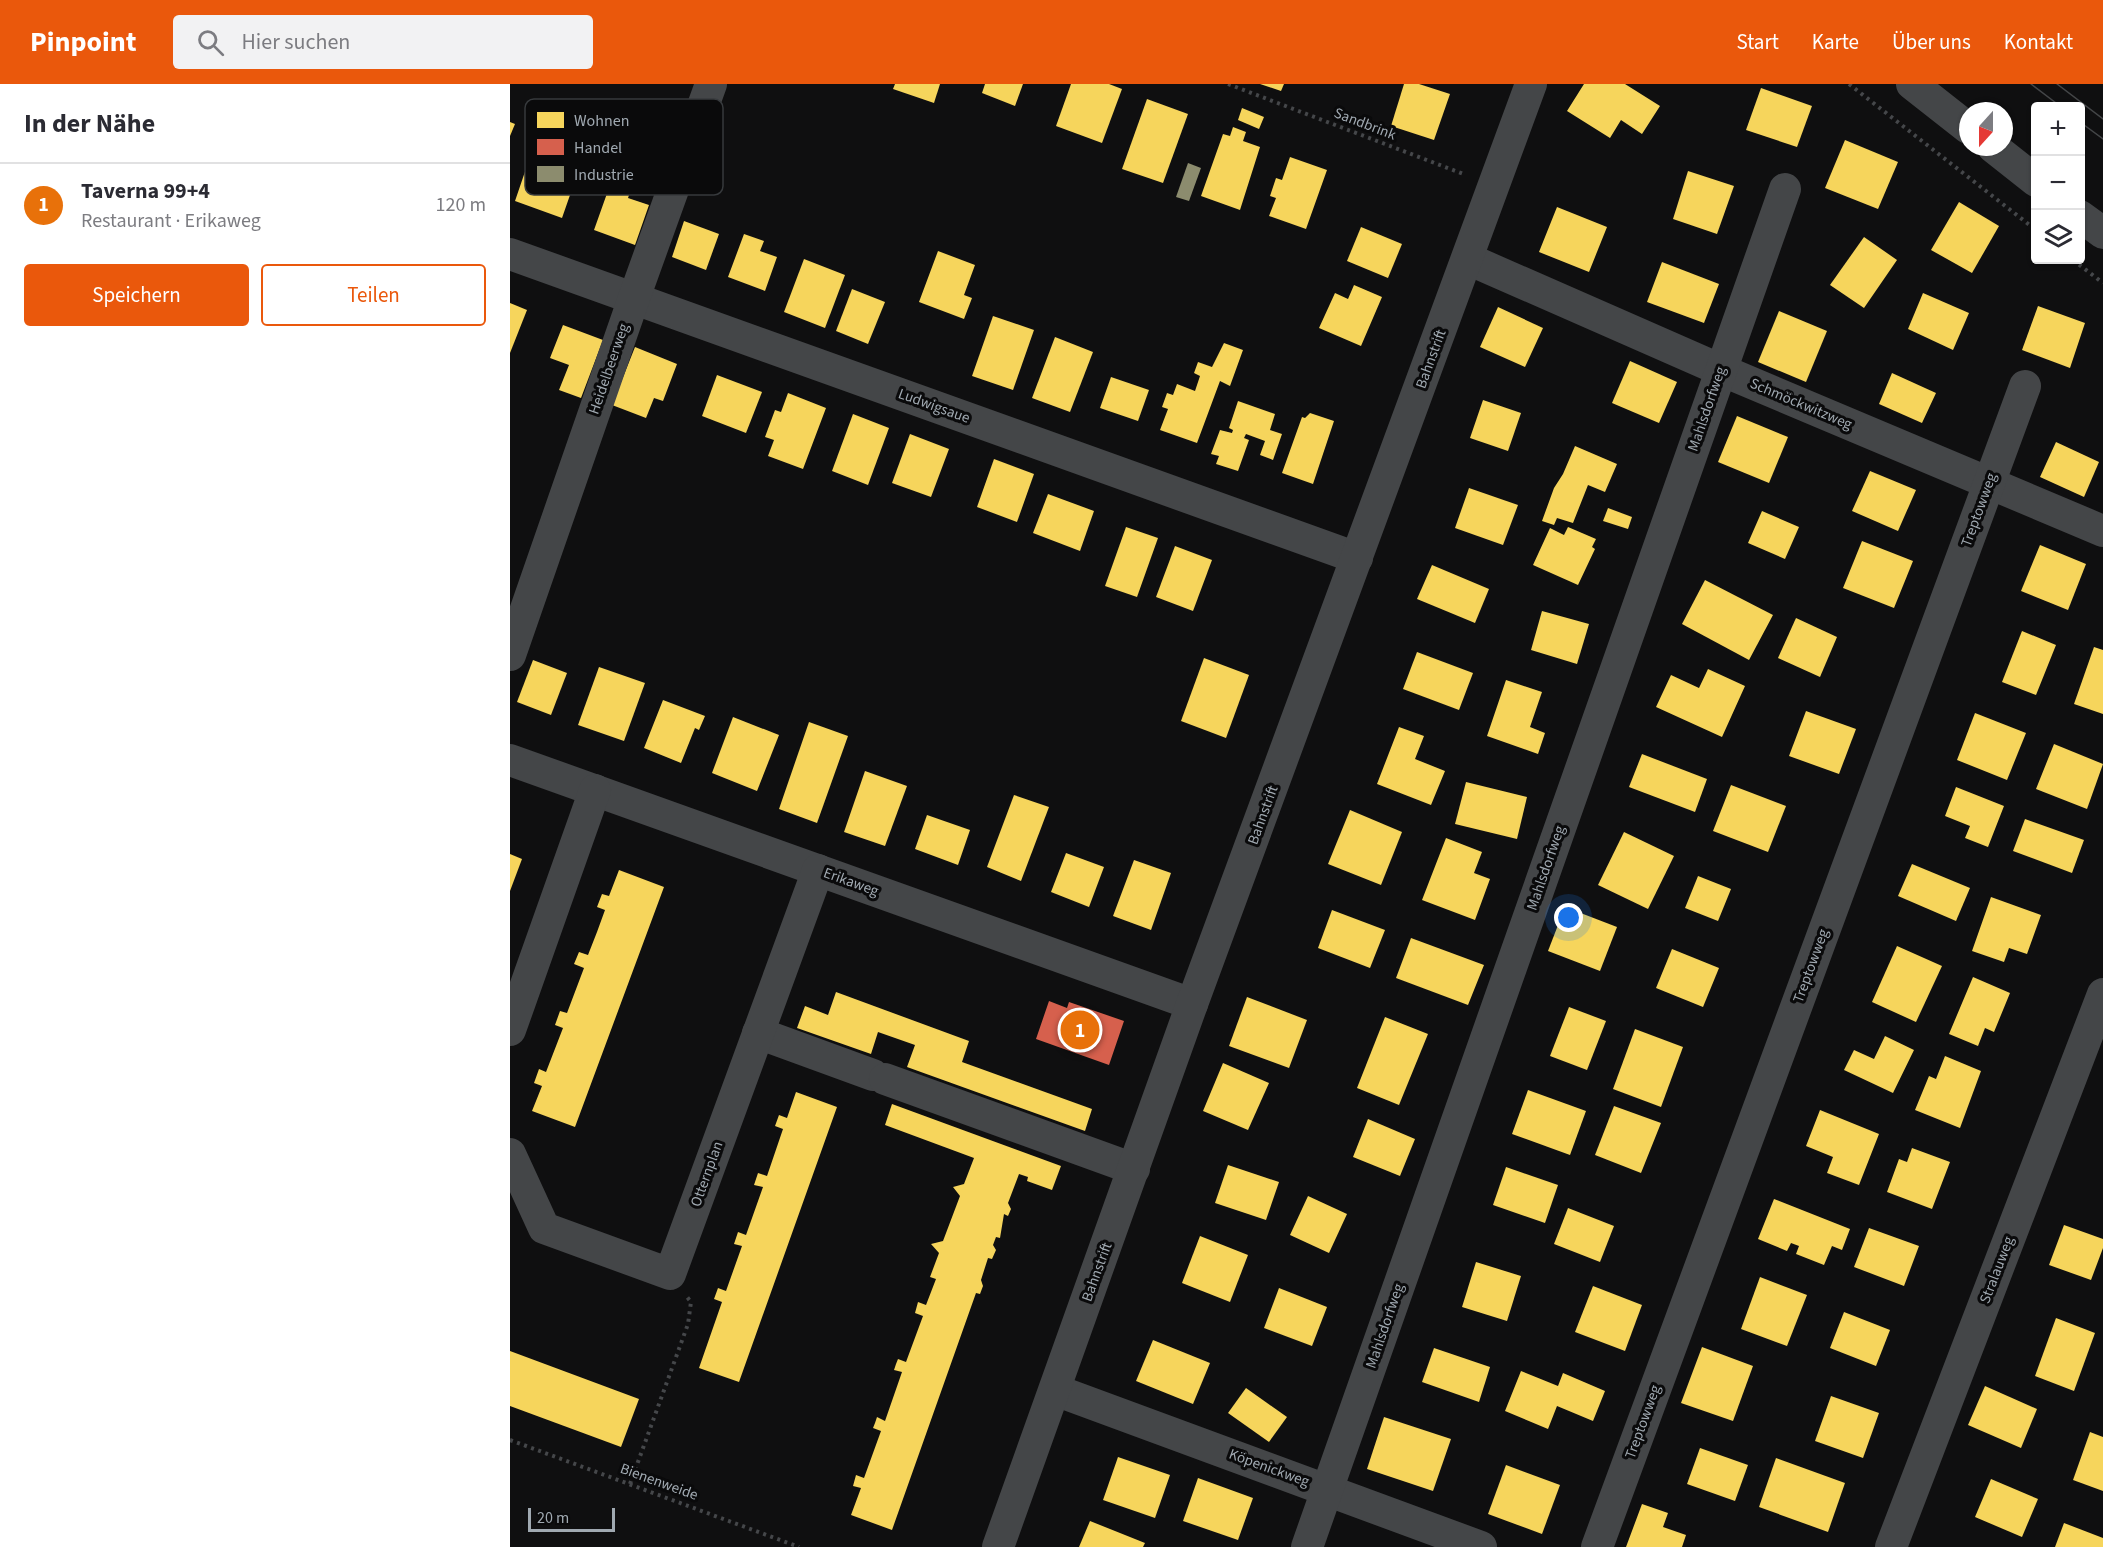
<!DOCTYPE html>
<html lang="de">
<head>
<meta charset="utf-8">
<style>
  body { margin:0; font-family:"Source Sans 3",sans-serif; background:#f2f2f3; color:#2b2b33 }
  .controls { position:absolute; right:18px; top:18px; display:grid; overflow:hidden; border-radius:6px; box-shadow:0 2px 4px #0004 }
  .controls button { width:54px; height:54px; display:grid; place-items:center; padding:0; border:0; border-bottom:2px solid #e1e1e2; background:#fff; color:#2b2b33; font:30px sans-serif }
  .compass { position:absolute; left:1449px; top:18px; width:54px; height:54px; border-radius:50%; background:#fff; box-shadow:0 2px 4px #0004; rotate:201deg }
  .scale { position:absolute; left:18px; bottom:15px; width:87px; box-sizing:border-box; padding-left:6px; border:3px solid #a0a9b1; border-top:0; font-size:16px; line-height:21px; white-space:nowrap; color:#a0a9b1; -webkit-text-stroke:4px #0a0a0b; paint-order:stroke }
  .you { position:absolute; left:1059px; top:834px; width:21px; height:21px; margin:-15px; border:4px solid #fff; border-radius:50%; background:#1a73e8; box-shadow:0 0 0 9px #1a73e833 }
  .badge { display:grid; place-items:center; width:39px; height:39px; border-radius:50%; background:#ea580c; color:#fff; font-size:20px; font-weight:700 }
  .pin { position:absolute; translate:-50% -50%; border:3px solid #fff; box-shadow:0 2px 6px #0006 }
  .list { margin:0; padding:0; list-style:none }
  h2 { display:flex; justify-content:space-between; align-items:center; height:78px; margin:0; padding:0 24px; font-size:26px }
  h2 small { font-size:20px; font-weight:400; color:#7c7c81 }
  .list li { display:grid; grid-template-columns:39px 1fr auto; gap:18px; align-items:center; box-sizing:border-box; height:84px; padding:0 24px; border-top:2px solid #e1e1e2 }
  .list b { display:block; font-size:22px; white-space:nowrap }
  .list p { margin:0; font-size:20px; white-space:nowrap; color:#7c7c81 }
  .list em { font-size:20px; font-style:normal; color:#7c7c81 }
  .actions { display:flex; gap:12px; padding:18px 24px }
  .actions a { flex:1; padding:14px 0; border:2px solid #ea580c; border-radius:6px; text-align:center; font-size:21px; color:#ea580c }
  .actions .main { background:#ea580c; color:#fff }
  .icon { flex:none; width:33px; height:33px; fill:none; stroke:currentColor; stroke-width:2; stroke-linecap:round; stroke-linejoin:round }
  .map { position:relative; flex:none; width:1593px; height:1463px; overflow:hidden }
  header { display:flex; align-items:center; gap:36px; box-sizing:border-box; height:84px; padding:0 30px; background:#ea580c; color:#fff }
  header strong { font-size:28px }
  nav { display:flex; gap:33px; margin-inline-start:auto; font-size:21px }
  .search { width:420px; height:54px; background:#f2f2f3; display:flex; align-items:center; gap:15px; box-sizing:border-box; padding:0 21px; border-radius:6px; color:#7c7c81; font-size:22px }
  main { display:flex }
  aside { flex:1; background:#fff }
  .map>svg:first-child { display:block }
</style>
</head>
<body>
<header>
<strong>Pinpoint</strong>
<div class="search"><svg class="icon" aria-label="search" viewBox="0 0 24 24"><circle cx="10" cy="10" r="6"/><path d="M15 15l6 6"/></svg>Hier suchen</div>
<nav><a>Start</a><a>Karte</a><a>Über uns</a><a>Kontakt</a></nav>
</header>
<main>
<aside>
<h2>In der Nähe<small></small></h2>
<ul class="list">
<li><span class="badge" style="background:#e8710a">1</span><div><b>Taverna 99+4</b><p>Restaurant · Erikaweg</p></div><em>120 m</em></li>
</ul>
<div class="actions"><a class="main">Speichern</a><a>Teilen</a></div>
</aside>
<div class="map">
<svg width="1593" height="1463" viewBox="0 0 1593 1463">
  <rect width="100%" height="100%" fill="#0f0f10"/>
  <!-- homes -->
  <g fill="#f6d55c">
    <polygon points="385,0 430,0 424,19 383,5"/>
    <polygon points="475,0 513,0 505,22 472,9"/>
    <polygon points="561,0 599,0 612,5 592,59 546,42"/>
    <polygon points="750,0 774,0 771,7"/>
    <polygon points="894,0 909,0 940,10 924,56 881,42"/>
    <polygon points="1074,0 1115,0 1150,22 1132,50 1111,36 1100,54 1057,27"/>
    <polygon points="1251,4 1302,22 1287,63 1236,46"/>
    <polygon points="637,15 678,30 653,99 612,85"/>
    <polygon points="732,24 754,33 749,45 728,36"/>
    <polygon points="0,38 5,40 0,52"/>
    <polygon points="723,43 736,48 733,57 750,63 730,126 691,112 713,50 720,52"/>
    <polygon points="1335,56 1388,78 1368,125 1315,104"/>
    <polygon points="33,70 58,79 55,87 67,91 52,134 5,117 20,73 31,77"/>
    <polygon points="111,70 131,77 118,114 139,121 125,161 84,146"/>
    <polygon points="780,73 817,86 796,145 759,132 766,114 760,112 766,94 772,96"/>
    <polygon points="1178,87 1224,102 1207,150 1163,135"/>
    <polygon points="1449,118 1489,142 1462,189 1421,166"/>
    <polygon points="1047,123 1097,143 1079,188 1029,168"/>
    <polygon points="174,137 209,150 196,186 162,173"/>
    <polygon points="851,143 892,160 878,194 837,177"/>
    <polygon points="234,150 254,157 250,167 267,173 255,207 218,193"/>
    <polygon points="1354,153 1387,176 1354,224 1320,201"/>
    <polygon points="428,167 465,181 454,211 462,214 454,235 409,218"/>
    <polygon points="294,175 335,191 315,244 274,228"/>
    <polygon points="1152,178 1209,200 1194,239 1137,218"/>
    <polygon points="844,201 872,213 851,262 809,244 825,209 838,215"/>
    <polygon points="342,205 375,218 358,260 326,247"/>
    <polygon points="1413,209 1459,229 1443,266 1398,245"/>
    <polygon points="0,219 17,226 0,269"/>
    <polygon points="1528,222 1575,239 1560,284 1512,266"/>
    <polygon points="988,223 1033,244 1015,283 970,263"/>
    <polygon points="1269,227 1317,247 1296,298 1248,278"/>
    <polygon points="483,232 524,246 503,306 462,292"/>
    <polygon points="53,241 93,256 71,314 49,306 59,281 40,274"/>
    <polygon points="545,253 583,268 560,328 522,314"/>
    <polygon points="714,259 733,266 720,302 710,297 687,359 650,346 658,325 652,323 657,309 663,311 667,300 685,307 690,292 684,289 688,278 702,283"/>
    <polygon points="125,263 167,280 153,317 144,314 136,334 102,321"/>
    <polygon points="1120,277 1167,298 1149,339 1102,319"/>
    <polygon points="1382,289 1426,309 1412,339 1369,320"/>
    <polygon points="207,291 252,308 236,349 192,332"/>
    <polygon points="601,293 639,306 628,337 590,324"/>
    <polygon points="278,309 316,324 293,385 258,372 264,356 255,353 265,326 271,328"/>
    <polygon points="973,316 1011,329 998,367 960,354"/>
    <polygon points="728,317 765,330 760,346 772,350 763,376 750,371 755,357 736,350 734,354 739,356 728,387 706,380 709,372 701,370 710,346 722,349 723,346 719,344"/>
    <polygon points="800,329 824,337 803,400 772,389 792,333 795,334"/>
    <polygon points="343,330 379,344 358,401 322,387"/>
    <polygon points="1227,332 1278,353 1259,399 1208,378"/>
    <polygon points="400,350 439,365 421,413 382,399"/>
    <polygon points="1546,358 1589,378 1574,413 1530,393"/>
    <polygon points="1065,362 1107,380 1095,408 1078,401 1063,439 1047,434 1044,441 1032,437 1044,404 1053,390"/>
    <polygon points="484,375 524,390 507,438 467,423"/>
    <polygon points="1360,387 1406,406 1388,447 1342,427"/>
    <polygon points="959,404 1008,421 993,461 945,444"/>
    <polygon points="538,410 584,427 570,467 523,449"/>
    <polygon points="1098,424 1122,433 1118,445 1093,437"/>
    <polygon points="1252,427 1289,443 1275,475 1238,459"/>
    <polygon points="616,443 648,454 627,513 595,502"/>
    <polygon points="1058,443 1086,455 1082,463 1085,465 1068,501 1023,481 1040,444 1054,451"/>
    <polygon points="1352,457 1403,477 1384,524 1333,504"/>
    <polygon points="1530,461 1576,480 1558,526 1511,507"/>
    <polygon points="665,462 702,476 683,527 646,513"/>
    <polygon points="922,481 979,505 965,539 907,515"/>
    <polygon points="1195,496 1263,531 1239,576 1172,540"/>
    <polygon points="1032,527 1079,540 1067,580 1021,566"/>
    <polygon points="1286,534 1327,553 1310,593 1268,574"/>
    <polygon points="1512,547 1546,561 1526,611 1492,598"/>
    <polygon points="1584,563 1593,566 1593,630 1564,620"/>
    <polygon points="907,568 963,589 949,626 893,605"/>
    <polygon points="694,574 739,591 716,654 671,637"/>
    <polygon points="23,576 57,589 41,631 7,618"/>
    <polygon points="89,583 135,599 114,657 68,641"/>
    <polygon points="1198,585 1235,602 1212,653 1146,623 1161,591 1189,604"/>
    <polygon points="996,596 1032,608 1020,643 1035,649 1028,670 977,652"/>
    <polygon points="153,616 195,632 189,646 185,644 171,679 134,664"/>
    <polygon points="1296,627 1346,645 1329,690 1279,672"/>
    <polygon points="1465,629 1516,649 1497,696 1447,676"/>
    <polygon points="223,633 269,651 247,707 202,689"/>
    <polygon points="299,638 338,652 307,739 269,725"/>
    <polygon points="889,643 914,652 905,675 935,687 921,721 867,700"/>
    <polygon points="1544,660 1593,680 1577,725 1526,705"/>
    <polygon points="1132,670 1197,695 1185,728 1119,703"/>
    <polygon points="355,687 397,702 375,762 334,748"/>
    <polygon points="956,698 1017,713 1007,755 945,740"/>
    <polygon points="1221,701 1276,722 1258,768 1203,747"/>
    <polygon points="1446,703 1494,722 1478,763 1455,754 1460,742 1435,732"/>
    <polygon points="504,711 539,723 511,797 477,783"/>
    <polygon points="840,726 892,748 871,801 818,780"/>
    <polygon points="417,731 460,746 448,781 405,765"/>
    <polygon points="1515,735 1574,756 1562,789 1503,767"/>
    <polygon points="1114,748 1164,772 1138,825 1088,801"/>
    <polygon points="936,754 972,768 964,789 980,795 965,836 912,816"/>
    <polygon points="556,769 594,783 579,823 541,808"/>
    <polygon points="0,770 12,775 0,807"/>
    <polygon points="624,776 661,789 641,846 603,832"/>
    <polygon points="1402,780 1460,804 1446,837 1388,812"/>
    <polygon points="109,786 154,803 65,1043 22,1027 32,1002 24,999 29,985 36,988 53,944 45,941 50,927 57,929 74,884 64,880 69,868 78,871 87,848 95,826 87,823 92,810 99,812"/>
    <polygon points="1188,792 1221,805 1208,837 1175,824"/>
    <polygon points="1481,813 1531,831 1517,870 1499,864 1494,878 1462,867"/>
    <polygon points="1055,823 1107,843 1090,887 1038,867"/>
    <polygon points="822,826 875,846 860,884 808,864"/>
    <polygon points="901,854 974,881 958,921 886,894"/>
    <polygon points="1387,862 1432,882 1406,938 1362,918"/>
    <polygon points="1162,865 1209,884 1193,923 1146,904"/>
    <polygon points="1463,893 1500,909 1484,948 1475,944 1468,962 1439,950"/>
    <polygon points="326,908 459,957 452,978 582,1025 575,1047 397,983 405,961 368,948 361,970 287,944 295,922 318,931"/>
    <polygon points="737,913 797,936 779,984 719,962"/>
    <polygon points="1059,923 1096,937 1077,986 1040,972"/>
    <polygon points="875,933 918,950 889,1021 847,1004"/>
    <polygon points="1125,945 1173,963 1151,1023 1103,1005"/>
    <polygon points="1375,952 1404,966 1383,1009 1334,986 1344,966 1364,975"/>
    <polygon points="1435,972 1471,987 1450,1044 1405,1026 1419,992 1426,995"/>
    <polygon points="713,979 759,999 738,1046 693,1027"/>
    <polygon points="1018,1006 1076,1027 1060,1071 1002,1050"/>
    <polygon points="286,1008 327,1023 229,1298 189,1284 212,1218 204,1215 208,1204 216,1207 232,1162 224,1160 228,1148 236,1151 253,1103 244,1101 248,1089 257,1092 273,1045 265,1042 269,1031 277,1034"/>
    <polygon points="382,1020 551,1082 542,1106 517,1097 518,1093 509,1090 498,1119 501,1125 498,1132 494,1130 490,1154 486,1153 483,1161 486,1166 482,1175 478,1174 471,1196 473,1202 470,1210 466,1209 382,1446 341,1431 351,1404 343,1402 346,1391 354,1394 371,1347 363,1344 365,1339 367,1333 375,1337 392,1288 384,1286 386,1280 388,1275 396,1278 413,1232 405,1229 408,1218 416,1221 426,1195 420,1193 429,1169 421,1160 433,1157 450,1112 443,1103 454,1100 464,1074 375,1041"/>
    <polygon points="1104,1022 1151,1039 1131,1089 1085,1071"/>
    <polygon points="1310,1026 1369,1050 1349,1101 1317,1089 1323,1073 1296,1062"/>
    <polygon points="858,1035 905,1055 890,1092 843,1073"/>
    <polygon points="1402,1064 1440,1078 1422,1125 1377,1108 1389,1075 1397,1078"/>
    <polygon points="718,1081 769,1098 756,1136 705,1119"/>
    <polygon points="996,1083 1048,1101 1035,1139 983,1121"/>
    <polygon points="798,1112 837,1130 819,1169 780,1151"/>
    <polygon points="1264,1115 1340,1145 1332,1166 1322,1162 1314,1181 1286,1170 1289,1162 1281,1159 1277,1167 1248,1155"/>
    <polygon points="1058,1124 1104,1142 1090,1178 1044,1160"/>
    <polygon points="1554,1141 1593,1155 1593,1164 1581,1196 1539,1181"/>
    <polygon points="1359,1144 1409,1162 1394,1202 1344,1183"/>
    <polygon points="690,1152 738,1171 720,1218 672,1199"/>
    <polygon points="966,1178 1011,1192 997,1237 952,1223"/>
    <polygon points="1250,1193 1297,1211 1277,1262 1231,1245"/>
    <polygon points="1083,1202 1132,1221 1115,1267 1065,1248"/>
    <polygon points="769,1204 817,1223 802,1262 754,1244"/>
    <polygon points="1334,1228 1380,1246 1366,1282 1320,1264"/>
    <polygon points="1546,1234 1585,1249 1564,1307 1525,1292"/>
    <polygon points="643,1256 700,1279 683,1320 626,1297"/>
    <polygon points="1192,1263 1243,1282 1223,1337 1171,1319"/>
    <polygon points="924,1264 980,1283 969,1318 912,1298"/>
    <polygon points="0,1267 129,1315 111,1363 0,1322"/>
    <polygon points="1011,1287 1048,1302 1053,1289 1095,1307 1083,1337 1047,1322 1038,1345 995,1327"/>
    <polygon points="1475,1302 1527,1325 1511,1364 1458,1341"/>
    <polygon points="736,1304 777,1333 759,1358 718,1329"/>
    <polygon points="1321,1312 1369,1329 1353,1374 1305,1357"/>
    <polygon points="874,1333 941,1355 923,1407 857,1385"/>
    <polygon points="1580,1348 1593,1353 1593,1407 1563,1396"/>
    <polygon points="1190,1364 1238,1381 1225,1417 1177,1400"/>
    <polygon points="608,1373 660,1391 645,1434 593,1416"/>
    <polygon points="1266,1374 1335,1399 1318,1448 1249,1423"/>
    <polygon points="996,1381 1050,1401 1032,1450 978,1430"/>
    <polygon points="688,1394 743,1414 728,1456 673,1437"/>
    <polygon points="1481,1395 1528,1415 1512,1453 1465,1433"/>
    <polygon points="1132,1420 1158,1429 1153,1443 1176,1451 1172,1463 1116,1463"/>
    <polygon points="580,1437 635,1459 633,1463 569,1463"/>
    <polygon points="1554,1439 1593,1454 1593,1463 1545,1463"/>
  </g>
  <!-- shops -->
  <polygon fill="#d6604d" points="539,917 557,924 559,918 614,937 599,981 526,955"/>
  <!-- industry -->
  <polygon fill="#8c8c6e" points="678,79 691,84 679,117 666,113"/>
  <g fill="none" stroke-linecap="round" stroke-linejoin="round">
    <!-- path -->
    <g stroke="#45474a" stroke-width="4" stroke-dasharray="3 4.5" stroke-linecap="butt">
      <polyline points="718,0 956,91"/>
      <polyline points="1339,0 1526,146"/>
      <polyline points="1563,176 1593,199"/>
      <polyline points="0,1356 289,1463"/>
      <polyline points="120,1400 178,1240 181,1218 177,1213"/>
    </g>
    <!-- minor -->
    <g stroke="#444648" stroke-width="32">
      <polyline points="1402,0 1458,44"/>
      <polyline points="1483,63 1526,97"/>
      <polyline points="1570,132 1593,149"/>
      <polyline points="0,170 847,474"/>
      <polyline points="958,175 1211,286 1593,447"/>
      <polyline points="0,571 124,214 201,0"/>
      <polyline points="0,676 682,920"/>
      <polyline points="0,946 85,706"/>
      <polyline points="248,949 363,991"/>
      <polyline points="375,995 624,1085"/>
      <polyline points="0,1070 34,1144 160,1190 308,786"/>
      <polyline points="545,1306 971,1463"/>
      <polyline points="488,1463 682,920 1021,0"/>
      <polyline points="797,1463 1275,105"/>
      <polyline points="1087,1463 1515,302"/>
      <polyline points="1381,1463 1593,910"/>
    </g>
    <!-- tram -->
    <g stroke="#444648" stroke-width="1.5">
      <polyline points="1521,0 1550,22"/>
      <polyline points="1547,0 1593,35"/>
      <polyline points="1570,38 1593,55"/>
    </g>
  </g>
  <g text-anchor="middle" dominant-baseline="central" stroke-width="6" stroke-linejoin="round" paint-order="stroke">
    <!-- street labels -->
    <g font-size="15" fill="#a0a9b1" stroke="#0a0a0b">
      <text transform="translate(855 40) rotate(21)">Sandbrink</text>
      <text transform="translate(921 275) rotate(-70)">Bahnstrift</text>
      <text transform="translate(99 285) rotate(-71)">Heidelbeerweg</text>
      <text transform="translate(1291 320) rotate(23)">Schmöckwitzweg</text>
      <text transform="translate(424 322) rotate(20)">Ludwigsaue</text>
      <text transform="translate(1197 325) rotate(-71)">Mahlsdorfweg</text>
      <text transform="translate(1469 426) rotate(-70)">Treptowweg</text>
      <text transform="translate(753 731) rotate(-70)">Bahnstrift</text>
      <text transform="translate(1036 784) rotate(-71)">Mahlsdorfweg</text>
      <text transform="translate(341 798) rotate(20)">Erikaweg</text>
      <text transform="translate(1301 882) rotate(-70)">Treptowweg</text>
      <text transform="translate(197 1090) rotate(-70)">Otternplan</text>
      <text transform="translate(1487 1186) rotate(-69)">Stralauweg</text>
      <text transform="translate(587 1188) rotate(-70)">Bahnstrift</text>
      <text transform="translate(875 1242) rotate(-71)">Mahlsdorfweg</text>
      <text transform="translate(1133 1338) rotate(-70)">Treptowweg</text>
      <text transform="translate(759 1384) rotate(20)">Köpenickweg</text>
      <text transform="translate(149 1398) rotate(20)">Bienenweide</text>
    </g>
  </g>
  <!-- legend -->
  <rect x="15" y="15" width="198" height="96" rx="9" fill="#0a0a0b" stroke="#373a3d" stroke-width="1.5"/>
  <rect x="27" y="28" width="27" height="16" fill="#f6d55c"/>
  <rect x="27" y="55" width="27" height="16" fill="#d6604d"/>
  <rect x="27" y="82" width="27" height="16" fill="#8c8c6e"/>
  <g font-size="16" fill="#a0a9b1">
    <text x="64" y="42">Wohnen</text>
    <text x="64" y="69">Handel</text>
    <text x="64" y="96">Industrie</text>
  </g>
</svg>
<div class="controls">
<button>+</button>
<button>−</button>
<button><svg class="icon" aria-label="layers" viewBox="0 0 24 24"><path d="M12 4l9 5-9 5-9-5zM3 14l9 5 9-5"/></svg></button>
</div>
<svg class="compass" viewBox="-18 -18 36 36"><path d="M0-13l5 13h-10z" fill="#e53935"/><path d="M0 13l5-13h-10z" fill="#7c7c81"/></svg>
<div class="scale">20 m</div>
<div class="you"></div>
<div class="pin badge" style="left:570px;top:946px;background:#e8710a">1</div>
</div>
</main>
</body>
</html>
